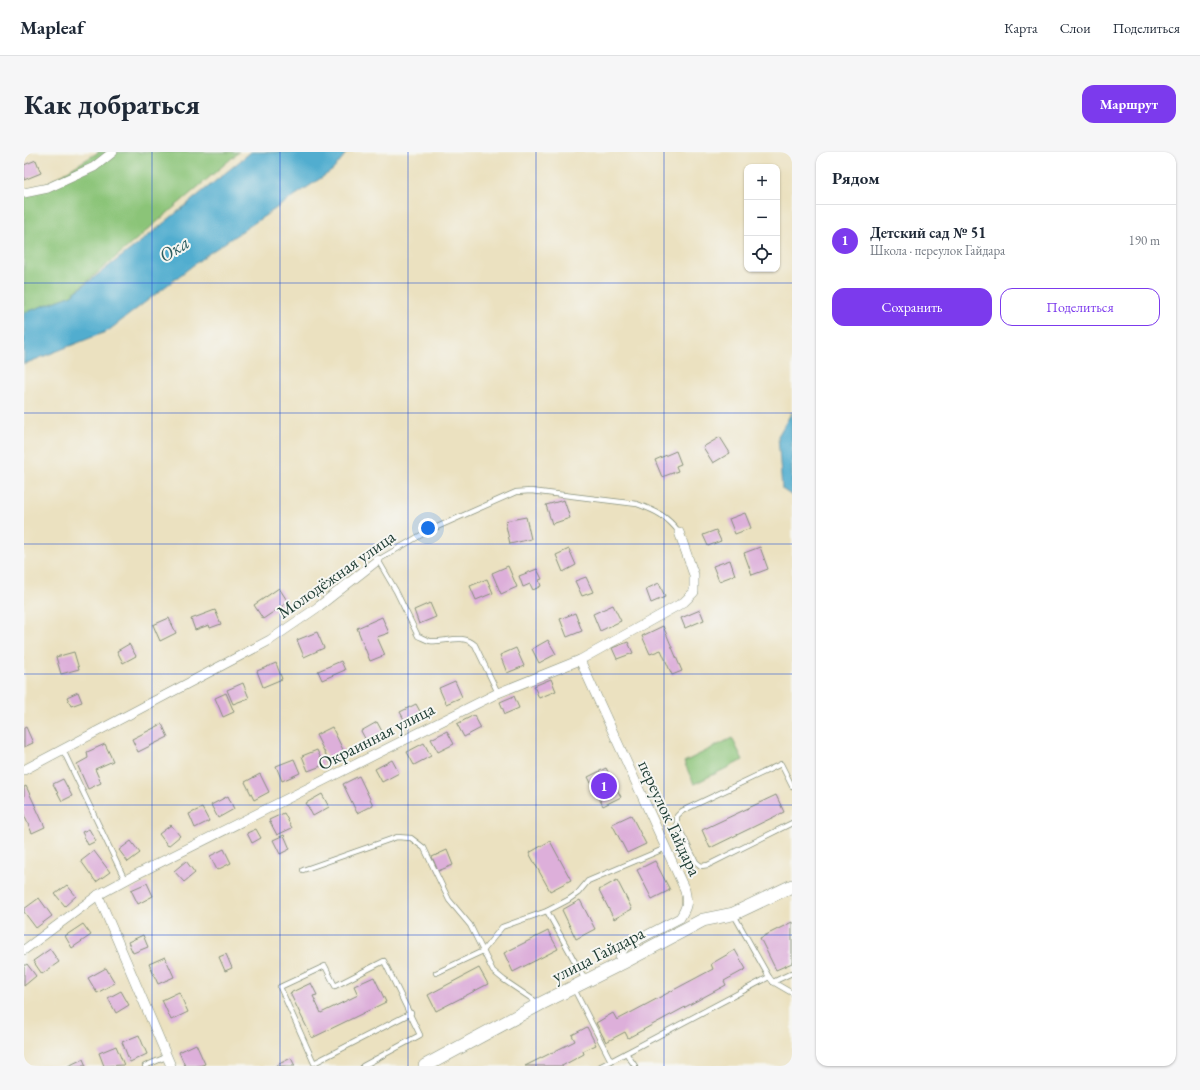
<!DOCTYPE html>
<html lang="ru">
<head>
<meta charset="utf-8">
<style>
  body { margin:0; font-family:"EB Garamond",serif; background:#f6f6f7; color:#1f2937 }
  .controls { position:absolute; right:12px; top:12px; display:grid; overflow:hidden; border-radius:8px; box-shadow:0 1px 3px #0004 }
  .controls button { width:36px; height:36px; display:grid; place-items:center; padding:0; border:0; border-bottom:1px solid #e0e1e3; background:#fff; color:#1f2937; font:20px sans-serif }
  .you { position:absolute; left:404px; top:376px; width:14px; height:14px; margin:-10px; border:3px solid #fff; border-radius:50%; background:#1a73e8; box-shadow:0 0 0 6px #1a73e833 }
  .badge { display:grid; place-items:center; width:26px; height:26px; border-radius:50%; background:#7c3aed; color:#fff; font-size:13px; font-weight:700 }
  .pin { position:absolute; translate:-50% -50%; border:2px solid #fff; box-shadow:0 1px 4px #0006 }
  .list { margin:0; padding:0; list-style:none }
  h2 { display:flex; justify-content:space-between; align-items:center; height:52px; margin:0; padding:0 16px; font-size:17px }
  h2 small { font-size:13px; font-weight:400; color:#747a83 }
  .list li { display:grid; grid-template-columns:26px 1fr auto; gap:12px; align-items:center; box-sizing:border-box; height:72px; padding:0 16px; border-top:1px solid #e0e1e3 }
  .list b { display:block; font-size:15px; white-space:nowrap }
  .list p { margin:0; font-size:13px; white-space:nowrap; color:#747a83 }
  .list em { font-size:13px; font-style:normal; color:#747a83 }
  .actions { display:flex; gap:8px; padding:12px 16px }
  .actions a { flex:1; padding:9px 0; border:1px solid #7c3aed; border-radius:12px; text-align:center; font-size:14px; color:#7c3aed }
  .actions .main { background:#7c3aed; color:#fff }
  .icon { flex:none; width:22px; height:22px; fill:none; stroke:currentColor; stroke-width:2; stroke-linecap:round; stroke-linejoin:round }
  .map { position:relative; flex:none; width:768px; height:914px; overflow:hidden; border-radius:12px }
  header { display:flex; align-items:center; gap:24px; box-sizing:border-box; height:56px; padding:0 20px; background:#fff; border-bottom:1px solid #e0e1e3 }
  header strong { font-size:19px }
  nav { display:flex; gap:22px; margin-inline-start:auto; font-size:14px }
  .intro { display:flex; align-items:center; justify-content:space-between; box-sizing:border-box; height:96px; padding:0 24px }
  h1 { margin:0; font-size:28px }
  .button { padding:10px 18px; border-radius:12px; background:#7c3aed; color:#fff; font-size:14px; font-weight:700 }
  main { display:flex; gap:24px; padding:0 24px }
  aside { flex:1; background:#fff; border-radius:12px; box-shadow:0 1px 3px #0004 }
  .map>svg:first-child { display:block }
</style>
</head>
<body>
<header>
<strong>Mapleaf</strong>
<nav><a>Карта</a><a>Слои</a><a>Поделиться</a></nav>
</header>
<div class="intro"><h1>Как добраться</h1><a class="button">Маршрут</a></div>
<main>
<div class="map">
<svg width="768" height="914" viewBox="0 0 768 914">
  <rect width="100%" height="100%" fill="#f6f6f2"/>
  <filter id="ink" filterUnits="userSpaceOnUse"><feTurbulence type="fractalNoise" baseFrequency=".025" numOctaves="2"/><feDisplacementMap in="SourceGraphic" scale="8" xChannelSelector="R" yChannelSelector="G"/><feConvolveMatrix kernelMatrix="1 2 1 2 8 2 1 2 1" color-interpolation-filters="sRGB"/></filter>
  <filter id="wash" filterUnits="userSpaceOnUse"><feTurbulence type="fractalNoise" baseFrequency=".012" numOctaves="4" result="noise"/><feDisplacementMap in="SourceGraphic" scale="16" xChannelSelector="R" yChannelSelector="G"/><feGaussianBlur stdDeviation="0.9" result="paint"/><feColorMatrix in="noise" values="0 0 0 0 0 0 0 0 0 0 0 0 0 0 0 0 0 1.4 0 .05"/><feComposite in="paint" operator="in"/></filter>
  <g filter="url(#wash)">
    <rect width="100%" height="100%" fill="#ebe1c0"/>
    <!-- green -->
    <g fill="#8bc478" stroke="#558056">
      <polygon points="75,0 215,0 46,144 0,161 0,40 7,41"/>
      <polygon points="708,586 719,608 670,632 660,610"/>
    </g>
    <!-- water -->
    <g fill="#51adcf" stroke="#387582">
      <polygon points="227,0 323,0 309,18 181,104 84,179 0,212 0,161 46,144 119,88"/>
      <polygon points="768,260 768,344 758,337 754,284"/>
    </g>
    <g id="blocks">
      <!-- building -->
      <g fill="#ddafda">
        <polygon points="12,8 17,21 0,28 0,13"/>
        <polygon points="696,285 706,301 689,311 679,295"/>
        <polygon points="652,299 657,312 652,314 654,319 638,325 631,308"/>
        <polygon points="540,348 546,366 528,372 522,353"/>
        <polygon points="721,361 727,376 711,382 705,367"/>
        <polygon points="502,365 507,387 486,392 481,369"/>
        <polygon points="692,378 697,389 684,394 679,383"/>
        <polygon points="736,395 744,417 728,423 720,401"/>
        <polygon points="545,397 552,413 539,420 532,403"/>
        <polygon points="706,408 711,423 695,429 689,414"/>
        <polygon points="484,414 493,435 477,442 468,421"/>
        <polygon points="513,417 518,427 515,428 517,434 509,438 506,432 499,435 495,424"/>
        <polygon points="562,425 569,440 558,444 551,429"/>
        <polygon points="463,427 469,441 452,448 446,434"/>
        <polygon points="635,431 641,445 627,451 622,437"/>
        <polygon points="255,436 264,450 239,467 230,453"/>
        <polygon points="406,451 412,465 395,472 390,458"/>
        <polygon points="589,453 597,469 576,479 569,462"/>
        <polygon points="191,458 197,472 186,476 185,473 171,478 167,467"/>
        <polygon points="676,458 680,468 661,476 657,466"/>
        <polygon points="551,461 558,479 543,485 536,467"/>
        <polygon points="358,465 365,481 353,485 361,503 346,509 333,476"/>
        <polygon points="145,466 152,481 136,489 129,473"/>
        <polygon points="639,474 658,519 648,523 637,498 626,502 618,484"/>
        <polygon points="293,480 300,496 280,505 273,488"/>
        <polygon points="524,488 532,502 515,511 508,497"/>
        <polygon points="604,490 609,501 593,507 588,496"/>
        <polygon points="105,492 112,504 99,511 93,499"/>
        <polygon points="492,496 500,514 483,521 476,503"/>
        <polygon points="50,500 55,517 37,522 32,505"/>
        <polygon points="317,509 321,518 298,528 294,519"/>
        <polygon points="252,511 258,527 239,535 233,519"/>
        <polygon points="527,527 532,539 515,546 510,534"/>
        <polygon points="431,529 438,545 422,552 415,536"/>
        <polygon points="219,531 225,546 209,552 203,538"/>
        <polygon points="54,540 58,550 47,554 43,545"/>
        <polygon points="202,541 210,560 199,565 191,546"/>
        <polygon points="490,544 495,556 481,562 476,550"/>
        <polygon points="392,552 399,565 383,573 376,560"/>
        <polygon points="450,563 457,576 440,585 433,572"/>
        <polygon points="353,570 360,583 344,592 337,579"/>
        <polygon points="138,572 144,585 114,600 108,587"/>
        <polygon points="2,575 9,591 0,595 0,576"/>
        <polygon points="308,575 322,604 306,611 292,583"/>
        <polygon points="423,579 430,592 414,600 407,587"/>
        <polygon points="400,591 407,604 390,613 383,600"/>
        <polygon points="81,592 89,609 71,617 77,631 64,637 53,612 64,606 63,600"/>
        <polygon points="293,598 300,613 284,619 278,604"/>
        <polygon points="270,607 276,621 258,629 252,614"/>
        <polygon points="368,608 375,621 358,630 351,617"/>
        <polygon points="582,616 597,645 579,654 564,625"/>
        <polygon points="236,622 245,640 230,648 221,630"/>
        <polygon points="335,624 349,653 333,661 319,632"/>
        <polygon points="39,627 48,644 38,649 29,632"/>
        <polygon points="2,634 21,675 8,681 0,663 0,635"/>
        <polygon points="298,642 305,655 289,664 282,651"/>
        <polygon points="752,643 760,660 686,696 678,678"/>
        <polygon points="204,644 210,657 194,666 187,653"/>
        <polygon points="178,656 185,669 171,676 165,662"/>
        <polygon points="260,661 268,676 253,683 245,668"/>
        <polygon points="607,663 622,692 603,701 588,672"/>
        <polygon points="147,673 156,684 144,694 135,682"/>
        <polygon points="65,677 72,689 64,693 58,680"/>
        <polygon points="232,677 237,686 228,691 223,681"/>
        <polygon points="260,683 266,697 256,702 249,688"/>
        <polygon points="107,689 116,701 104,710 95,698"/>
        <polygon points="526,689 547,728 526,739 505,701"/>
        <polygon points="200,697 207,711 193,718 186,704"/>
        <polygon points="423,698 429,713 414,719 408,705"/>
        <polygon points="70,699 86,720 72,730 57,709"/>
        <polygon points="162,709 171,721 160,730 150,719"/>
        <polygon points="631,709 646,738 628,747 613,718"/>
        <polygon points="593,728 608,757 590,767 575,738"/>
        <polygon points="123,731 129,744 114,752 107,738"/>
        <polygon points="43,733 52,744 41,754 31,742"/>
        <polygon points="15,746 28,764 12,776 0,760 0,757"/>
        <polygon points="556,748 571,777 552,787 538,758"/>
        <polygon points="768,770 768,811 752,818 736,786"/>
        <polygon points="59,772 67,783 48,796 41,784"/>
        <polygon points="524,779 534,797 489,820 480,801"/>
        <polygon points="119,783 124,795 109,801 104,790"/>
        <polygon points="26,797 35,810 18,822 9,809"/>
        <polygon points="711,798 722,817 700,829 702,833 604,886 601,880 582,890 572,871 589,861 593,868 689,817 687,812"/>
        <polygon points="202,802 208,816 201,819 195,805"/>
        <polygon points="141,805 150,825 134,832 125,812"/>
        <polygon points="3,812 12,824 0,834 0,814"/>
        <polygon points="82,816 91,831 73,841 64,826"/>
        <polygon points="455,816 464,832 412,859 404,843"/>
        <polygon points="350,825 362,850 288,886 266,841 287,831 293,843 289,844 297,861 334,843 330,834"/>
        <polygon points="97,839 105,853 92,861 84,846"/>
        <polygon points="155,840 164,860 147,868 138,848"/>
        <polygon points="563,875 572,893 559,899 560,902 538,914 501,914 551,889 548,883"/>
        <polygon points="115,883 123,902 106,910 98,890"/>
        <polygon points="172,892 181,912 175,914 161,914 155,900"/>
        <polygon points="92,894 100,913 80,914 75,901"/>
        <polygon points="267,906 271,914 251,914"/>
        <polygon points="59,907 62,914 44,914"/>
      </g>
    </g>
  </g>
  <g filter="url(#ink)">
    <use href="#blocks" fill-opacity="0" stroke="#858f7a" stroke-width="1"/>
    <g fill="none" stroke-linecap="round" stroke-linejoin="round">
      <defs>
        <g id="lane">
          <path d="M474,541L451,493C438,481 421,491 406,489C402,488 397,485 394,484L372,439L354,408L404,379L492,340L507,339L613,352C632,359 643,364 655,380"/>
          <polyline points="39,598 101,728"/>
          <polyline points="768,634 757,612 658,659 653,664 653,672 672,710 677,714 684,713 768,671"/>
          <polyline points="279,718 373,685 387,686 400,696 425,748 446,773 469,819 480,828 514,851"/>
          <polyline points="523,759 561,828"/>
          <polyline points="710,763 745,825 749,830 768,841"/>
          <polyline points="412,821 459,799 478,775 523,759 544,748 554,741 564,729 642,696"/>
          <polyline points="749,830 768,821"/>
          <polyline points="550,837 587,909 745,825"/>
          <polyline points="602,901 611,914"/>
          <polyline points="121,914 142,905"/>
          <polyline points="339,914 396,883 360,809 311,834 301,814 256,835 290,911 387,861"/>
          <polyline points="577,914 587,909"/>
        </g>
        <g id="street">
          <polyline points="0,41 24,36 70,15 89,0"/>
          <path d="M556,508L661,738C664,751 663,755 656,766L602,794L598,799L596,805L598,811"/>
          <polyline points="0,618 246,488 294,455 354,408"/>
          <polyline points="74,743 147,914"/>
          <polyline points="0,798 74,743 109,724 474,541 556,508 660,450 670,440 670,423 655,380"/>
        </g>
        <polyline id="secondary" points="401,914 516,852 598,811 679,768 709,762 768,734"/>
      </defs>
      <!-- lane casing -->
      <use href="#lane" stroke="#858f7a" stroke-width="6"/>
      <!-- street casing -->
      <use href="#street" stroke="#858f7a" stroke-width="10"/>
      <!-- secondary casing -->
      <use href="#secondary" stroke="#858f7a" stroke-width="14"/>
      <!-- lane -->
      <use href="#lane" stroke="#fff" stroke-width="4.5"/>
      <!-- street -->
      <use href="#street" stroke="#fff" stroke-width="9"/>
      <!-- secondary -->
      <use href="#secondary" stroke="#fff" stroke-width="13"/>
    </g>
  </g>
  <!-- grid -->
  <path fill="none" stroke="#1d4ed8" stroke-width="1" stroke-opacity="0.55" d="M128,0V914M256,0V914M384,0V914M512,0V914M640,0V914M0,131H768M0,261H768M0,392H768M0,522H768M0,653H768M0,783H768"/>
  <g text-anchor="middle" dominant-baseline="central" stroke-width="4" stroke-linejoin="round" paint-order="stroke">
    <!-- street labels -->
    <g font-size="18" fill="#1f3d34" stroke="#f6f6f2">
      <text transform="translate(312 422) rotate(-35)">Молодёжная улица</text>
      <text transform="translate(352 584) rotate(-27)">Окраинная улица</text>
      <text transform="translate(646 666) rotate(65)">переулок Гайдара</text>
      <text transform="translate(574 802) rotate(-27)">улица Гайдара</text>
    </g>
    <!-- water labels -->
    <g font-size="19" font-style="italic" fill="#2e5f62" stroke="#f6f6f2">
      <text transform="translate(150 97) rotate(-33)">Ока</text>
    </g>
  </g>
</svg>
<div class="controls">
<button>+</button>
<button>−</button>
<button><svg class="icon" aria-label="locate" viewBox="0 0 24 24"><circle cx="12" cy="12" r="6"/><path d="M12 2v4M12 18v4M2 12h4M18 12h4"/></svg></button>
</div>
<div class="you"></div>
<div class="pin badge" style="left:580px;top:634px">1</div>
</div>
<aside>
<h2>Рядом<small></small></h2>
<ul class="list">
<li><span class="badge">1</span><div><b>Детский сад № 51</b><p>Школа · переулок Гайдара</p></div><em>190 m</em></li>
</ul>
<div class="actions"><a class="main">Сохранить</a><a>Поделиться</a></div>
</aside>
</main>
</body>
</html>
